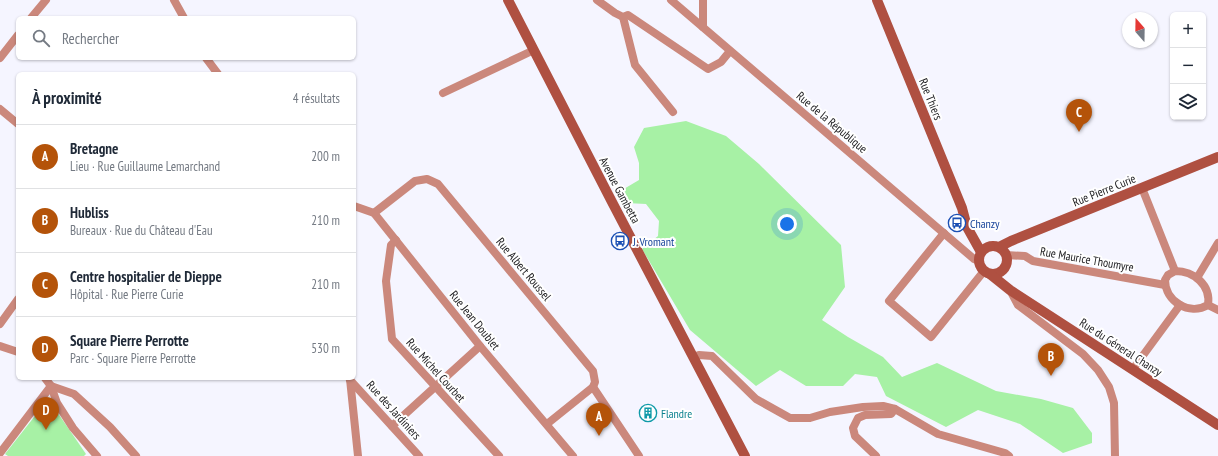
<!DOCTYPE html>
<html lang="fr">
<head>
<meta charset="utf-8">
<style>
  body { margin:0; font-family:"PT Sans Narrow",sans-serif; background:#f2f2f3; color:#1f2937 }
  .controls { position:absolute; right:12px; top:12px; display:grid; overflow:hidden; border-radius:6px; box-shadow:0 1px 3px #0004 }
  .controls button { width:36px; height:36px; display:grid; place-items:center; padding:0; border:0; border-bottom:1px solid #e0e1e3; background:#fff; color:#1f2937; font:20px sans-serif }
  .compass { position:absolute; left:1122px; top:12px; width:36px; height:36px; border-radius:50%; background:#fff; box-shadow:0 1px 3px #0004; rotate:340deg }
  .you { position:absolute; left:787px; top:224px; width:14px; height:14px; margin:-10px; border:3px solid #fff; border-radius:50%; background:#1a73e8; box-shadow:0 0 0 6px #1a73e833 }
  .badge { display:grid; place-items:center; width:26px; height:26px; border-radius:50%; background:#b45309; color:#fff; font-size:13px; font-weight:700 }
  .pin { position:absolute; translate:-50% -33px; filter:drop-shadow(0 1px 2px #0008) }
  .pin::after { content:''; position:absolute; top:21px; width:14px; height:12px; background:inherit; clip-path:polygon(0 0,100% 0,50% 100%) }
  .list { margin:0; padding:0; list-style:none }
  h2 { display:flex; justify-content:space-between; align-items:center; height:52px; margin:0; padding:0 16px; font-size:17px }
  h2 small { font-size:13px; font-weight:400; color:#747a83 }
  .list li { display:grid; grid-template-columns:26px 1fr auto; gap:12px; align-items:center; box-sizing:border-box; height:64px; padding:0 16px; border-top:1px solid #e0e1e3 }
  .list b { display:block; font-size:15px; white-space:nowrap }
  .list p { margin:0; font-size:13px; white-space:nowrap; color:#747a83 }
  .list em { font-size:13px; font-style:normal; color:#747a83 }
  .icon { flex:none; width:22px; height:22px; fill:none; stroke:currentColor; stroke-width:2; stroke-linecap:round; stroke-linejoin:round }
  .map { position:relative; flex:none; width:1218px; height:456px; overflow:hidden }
  .search { position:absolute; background:#fff; box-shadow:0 1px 3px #0004; left:16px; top:16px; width:340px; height:44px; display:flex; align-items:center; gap:10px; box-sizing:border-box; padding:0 14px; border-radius:6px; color:#747a83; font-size:15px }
  .panel { position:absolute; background:#fff; box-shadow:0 1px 3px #0004; left:16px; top:72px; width:340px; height:308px; border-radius:6px }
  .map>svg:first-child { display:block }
</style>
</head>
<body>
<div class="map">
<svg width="1218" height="456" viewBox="0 0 1218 456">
  <rect width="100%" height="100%" fill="#f5f5ff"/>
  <!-- green -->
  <g fill="#a7f1a5">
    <polygon points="686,121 726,136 759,164 841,245 845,287 822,320 848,337 883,357 902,377 937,363 996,391 1041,399 1073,408 1092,433 1092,443 1063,453 1020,424 978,410 946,427 886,396 877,377 855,374 843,386 806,386 780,370 756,386 690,330 642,249 658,236 659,221 646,204 626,203 617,193 639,180 639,163 634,147 644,128"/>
    <polygon points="53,406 86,454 84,456 8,456 5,454 42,407"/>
  </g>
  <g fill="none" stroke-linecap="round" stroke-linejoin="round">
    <!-- street -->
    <g stroke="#cb887c" stroke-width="8">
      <polyline points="174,0 184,18"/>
      <polyline points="597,0 615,13 623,17 628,15 708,69 721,62 730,51"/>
      <polyline points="671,0 974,259 979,261"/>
      <polyline points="623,17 635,65 673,112"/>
      <polyline points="31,18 46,0"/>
      <polyline points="703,27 703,0"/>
      <polyline points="0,58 18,35"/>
      <polyline points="206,58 218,74"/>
      <polyline points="443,93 534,50"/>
      <polyline points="0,109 18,124"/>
      <polyline points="1142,188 1175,271"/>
      <polyline points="354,206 374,213 480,346 573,456"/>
      <polyline points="374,213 415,181 427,179 438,184 593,371 595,382 593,387 547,424"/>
      <polyline points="944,233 889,301 931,337 984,271"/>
      <polyline points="396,240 391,245 386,281 392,339 499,456"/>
      <polyline points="1006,255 1025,256 1033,261 1165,285"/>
      <path d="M1175,271C1194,271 1211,285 1208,305C1189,316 1165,301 1165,280L1168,275Z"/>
      <polyline points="1197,278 1218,243"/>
      <polyline points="1010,290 1018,305 1083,354 1098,370 1109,387 1114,403 1115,456"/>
      <polyline points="1208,305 1218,310"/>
      <polyline points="0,324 18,299"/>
      <polyline points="0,346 18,352"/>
      <polyline points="694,357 699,355 712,356 756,399 790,418 810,418 830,412 863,407 883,406 895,409 938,434 1005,453 1009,456"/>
      <polyline points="1133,369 1180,305"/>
      <polyline points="45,378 51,386 74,394 110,427 136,456"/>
      <polyline points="350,379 358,456"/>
      <polyline points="350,380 419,456"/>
      <polyline points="51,386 57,403 73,428 97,456"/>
      <polyline points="593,387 639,456"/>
      <polyline points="392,426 480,346"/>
      <polyline points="0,453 51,386"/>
      <polyline points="876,456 855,436 853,428 858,418 865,415 891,414 895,409"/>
    </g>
    <!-- secondary -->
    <g stroke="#af5041" stroke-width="10">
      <polyline points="508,0 612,202 745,456"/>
      <polyline points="877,0 962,208 967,227 981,252"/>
      <circle cx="993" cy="260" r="14"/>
      <polyline points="999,247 1011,241 1218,157"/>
      <polyline points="990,274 1010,290 1218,425"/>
    </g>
  </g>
  <!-- icons -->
  <defs>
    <symbol id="bus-ring" viewBox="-11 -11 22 22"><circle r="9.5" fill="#fff" stroke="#1a4fb4" stroke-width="1.5"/><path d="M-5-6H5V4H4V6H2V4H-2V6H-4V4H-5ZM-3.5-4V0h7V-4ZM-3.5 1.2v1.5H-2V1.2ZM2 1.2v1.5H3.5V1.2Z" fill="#1a4fb4"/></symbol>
    <symbol id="building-ring" viewBox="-11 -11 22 22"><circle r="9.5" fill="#fff" stroke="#0f9aa8" stroke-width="1.5"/><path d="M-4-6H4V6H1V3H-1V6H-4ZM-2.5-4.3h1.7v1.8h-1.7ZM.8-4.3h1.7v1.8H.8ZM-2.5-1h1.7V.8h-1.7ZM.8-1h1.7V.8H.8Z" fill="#0f9aa8"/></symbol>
  </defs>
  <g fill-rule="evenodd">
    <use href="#bus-ring" x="947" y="213" width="20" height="20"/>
    <use href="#bus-ring" x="610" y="231" width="20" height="20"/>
    <use href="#building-ring" x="638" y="403" width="20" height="20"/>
  </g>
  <g text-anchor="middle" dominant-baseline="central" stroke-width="4" stroke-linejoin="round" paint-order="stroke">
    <!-- street labels -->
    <g font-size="12" fill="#1b1b1e" stroke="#fff">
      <text transform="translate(931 99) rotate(68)">Rue Thiers</text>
      <text transform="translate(832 122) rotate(40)">Rue de la République</text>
      <text transform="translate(620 190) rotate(62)">Avenue Gambetta</text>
      <text transform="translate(1104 190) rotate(-22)">Rue Pierre Curie</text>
      <text transform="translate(1087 259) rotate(10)">Rue Maurice Thoumyre</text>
      <text transform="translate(524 269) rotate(50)">Rue Albert Roussel</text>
      <text transform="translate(475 320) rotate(51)">Rue Jean Doublet</text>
      <text transform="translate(1121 347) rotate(33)">Rue du Géneral Chanzy</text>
      <text transform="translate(436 370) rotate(48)">Rue Michel Courbet</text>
      <text transform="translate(394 410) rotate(48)">Rue des Jardiniers</text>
    </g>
    <!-- transit labels -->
    <g font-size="12" fill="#164399" stroke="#fff" text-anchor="start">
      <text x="970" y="223">Chanzy</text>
      <text x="633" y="241">J. Vromant</text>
    </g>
    <!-- culture labels -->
    <g font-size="12" fill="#0d838f" stroke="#fff" text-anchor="start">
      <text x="661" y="413">Flandre</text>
    </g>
  </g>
</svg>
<div class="controls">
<button>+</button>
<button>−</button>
<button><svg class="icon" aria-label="layers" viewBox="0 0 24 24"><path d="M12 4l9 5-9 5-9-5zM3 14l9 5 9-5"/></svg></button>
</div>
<svg class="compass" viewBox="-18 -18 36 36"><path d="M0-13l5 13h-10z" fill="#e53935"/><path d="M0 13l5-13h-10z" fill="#747a83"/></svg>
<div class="you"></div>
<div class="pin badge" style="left:599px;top:436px">A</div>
<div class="pin badge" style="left:1051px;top:376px">B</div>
<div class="pin badge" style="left:1079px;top:132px">C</div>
<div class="pin badge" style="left:46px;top:430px">D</div>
<div class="search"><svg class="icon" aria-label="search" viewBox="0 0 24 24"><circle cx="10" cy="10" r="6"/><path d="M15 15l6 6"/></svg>Rechercher</div>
<section class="panel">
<h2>À proximité<small>4 résultats</small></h2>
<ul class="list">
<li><span class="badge">A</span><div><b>Bretagne</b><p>Lieu · Rue Guillaume Lemarchand</p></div><em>200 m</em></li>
<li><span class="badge">B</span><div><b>Hubliss</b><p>Bureaux · Rue du Château d'Eau</p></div><em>210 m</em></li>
<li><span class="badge">C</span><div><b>Centre hospitalier de Dieppe</b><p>Hôpital · Rue Pierre Curie</p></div><em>210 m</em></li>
<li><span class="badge">D</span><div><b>Square Pierre Perrotte</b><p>Parc · Square Pierre Perrotte</p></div><em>530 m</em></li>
</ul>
</section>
</div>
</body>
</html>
